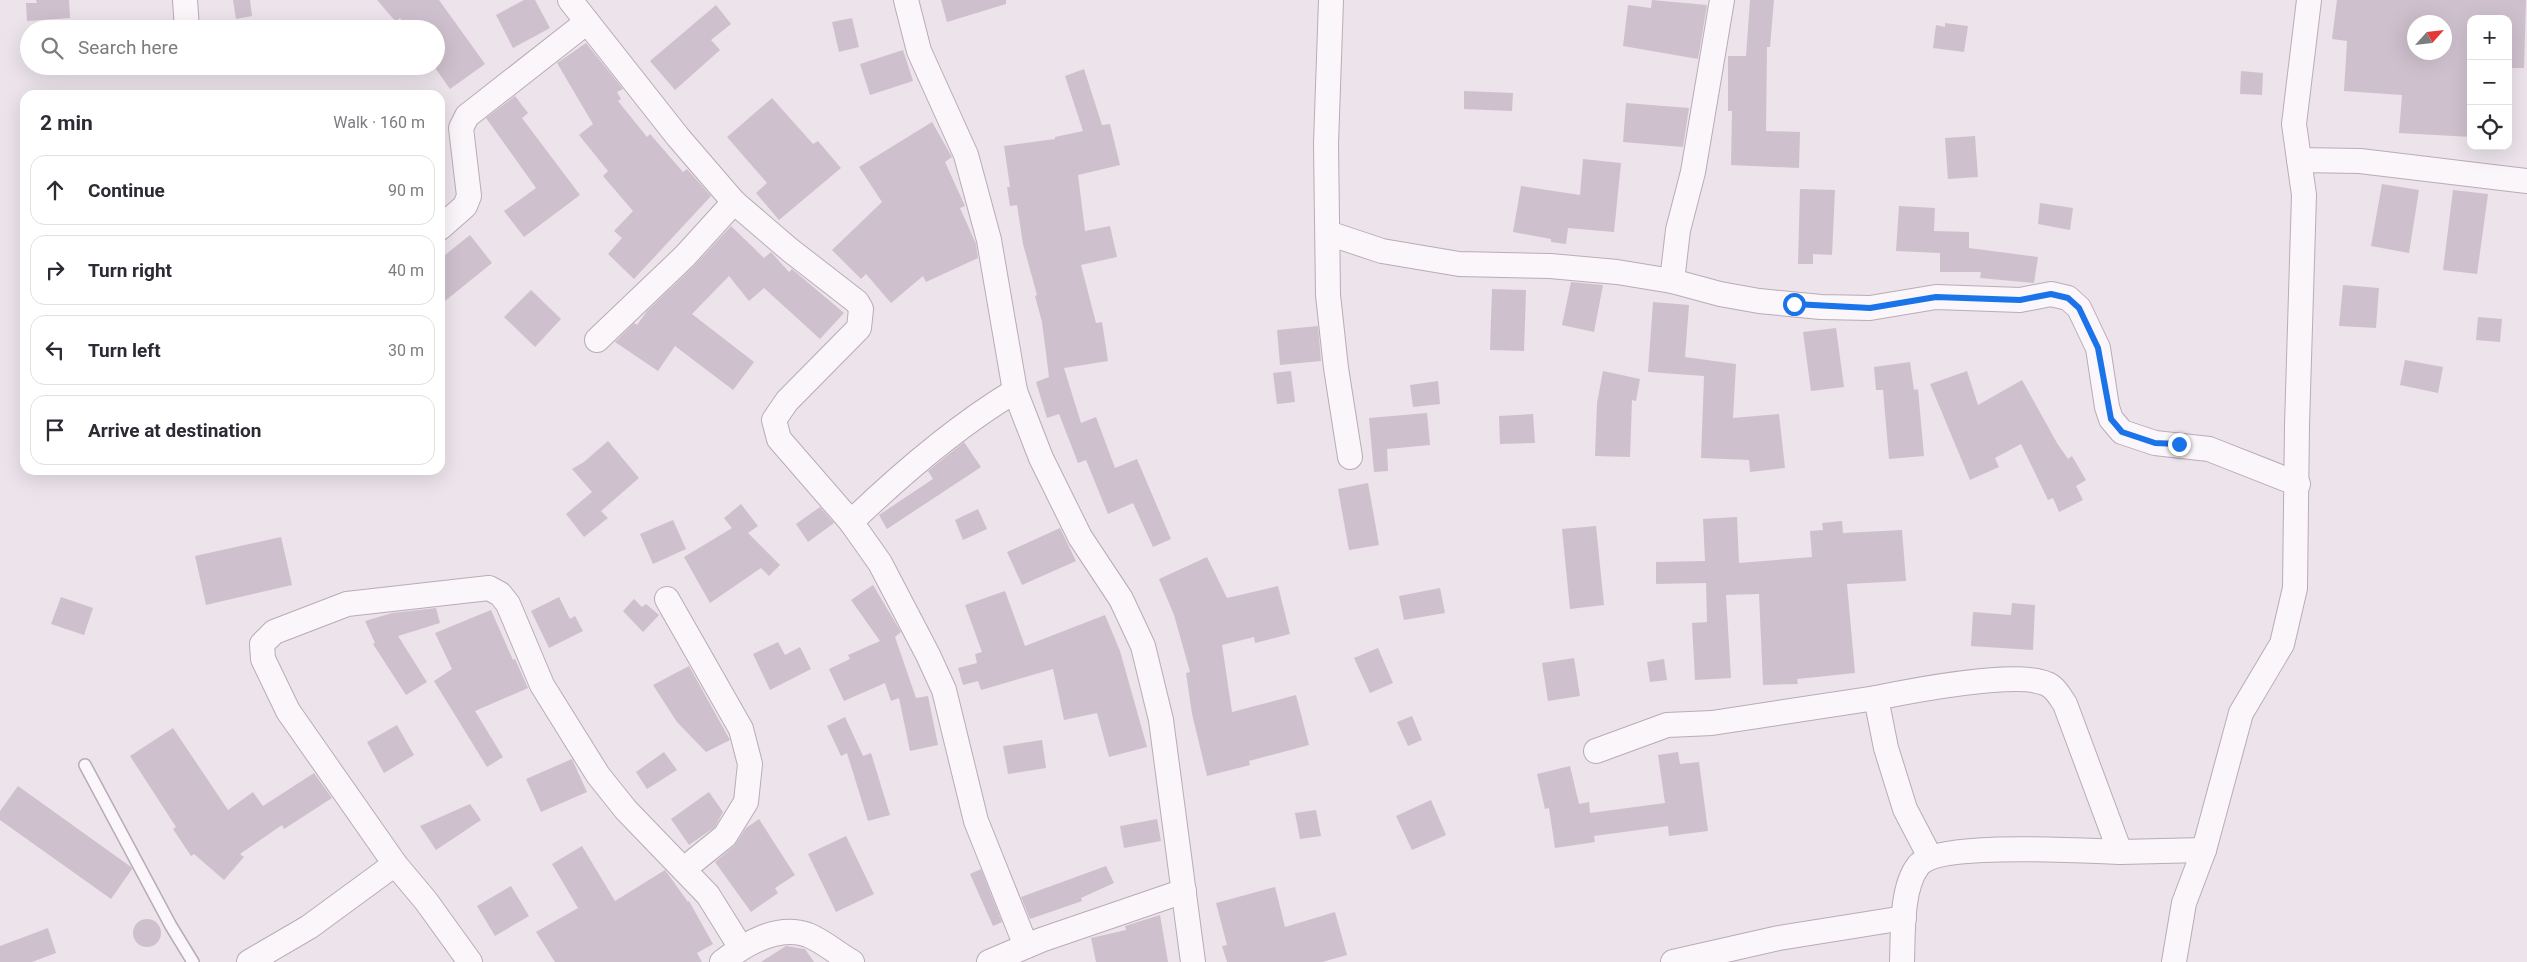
<!DOCTYPE html>
<html lang="en">
<head>
<meta charset="utf-8">
<style>
  body { margin:0; font-family:Roboto,sans-serif; background:#f2f2f3; color:#2b2b33 }
  .controls { position:absolute; right:15px; top:15px; display:grid; overflow:hidden; border-radius:10px; box-shadow:0 5px 20px #0002 }
  .controls button { width:45px; height:45px; display:grid; place-items:center; padding:0; border:0; border-bottom:1px solid #e1e1e2; background:#fff; color:#2b2b33; font:25px sans-serif }
  .compass { position:absolute; left:2407px; top:15px; width:45px; height:45px; border-radius:50%; background:#fff; box-shadow:0 5px 20px #0002; rotate:63deg }
  .stop { position:absolute; width:15px; height:15px; margin:-11px; border:4px solid #1a73e8; border-radius:50%; background:#fff }
  .stop.end { background:#1a73e8; border-color:#fff; box-shadow:0 1px 5px #0008 }
  .list { margin:0; padding:0; list-style:none }
  h2 { display:flex; justify-content:space-between; align-items:center; height:65px; margin:0; padding:0 20px; font-size:21px }
  h2 small { font-size:16px; font-weight:400; color:#7c7c81 }
  .list li { display:grid; grid-template-columns:32px 1fr auto; gap:15px; align-items:center; box-sizing:border-box; height:70px; margin:0 10px 10px; padding:0 10px; border:1px solid #e1e1e2; border-radius:15px }
  .list b { display:block; font-size:19px; white-space:nowrap }
  .list em { font-size:16px; font-style:normal; color:#7c7c81 }
  .icon { flex:none; width:28px; height:28px; fill:none; stroke:currentColor; stroke-width:2; stroke-linecap:round; stroke-linejoin:round }
  .map { position:relative; flex:none; width:2527px; height:962px; overflow:hidden }
  .search { position:absolute; background:#fff; box-shadow:0 5px 20px #0002; left:20px; top:20px; width:425px; height:55px; display:flex; align-items:center; gap:12px; box-sizing:border-box; padding:0 18px; border-radius:28px; color:#7c7c81; font-size:19px }
  .panel { position:absolute; background:#fff; box-shadow:0 5px 20px #0002; left:20px; top:90px; width:425px; height:385px; border-radius:15px }
  .map>svg:first-child { display:block }
</style>
</head>
<body>
<div class="map">
<svg width="2527" height="962" viewBox="0 0 2527 962">
  <rect width="100%" height="100%" fill="#ece3eb"/>
  <!-- building -->
  <g fill="#cfc0ce" fill-rule="evenodd">
    <polygon points="36,0 69,0 70,18 27,21 26,3 37,3"/>
    <polygon points="233,0 250,0 252,16 236,19"/>
    <polygon points="377,0 439,0 485,64 450,89 436,69 436,29 408,29 400,18 396,22"/>
    <polygon points="524,0 535,0 550,28 513,48 496,15"/>
    <polygon points="941,0 1006,0 1006,4 947,22"/>
    <polygon points="1652,0 1707,5 1698,59 1623,46 1628,5 1651,8"/>
    <polygon points="1750,0 1774,0 1770,47 1767,47 1766,131 1800,132 1799,168 1731,165 1732,111 1728,111 1728,56 1746,56"/>
    <path d="M2337,0H2526L2524,68H2508V19H2471V137L2399,133L2402,95L2344,91L2347,41L2332,39ZM2414,22H2444V54L2414,52Z"/>
    <polygon points="716,5 731,24 711,40 720,50 675,90 650,61"/>
    <polygon points="852,18 859,47 839,52 832,22"/>
    <polygon points="1945,23 1968,26 1964,52 1933,48 1936,25 1945,27"/>
    <polygon points="586,43 623,89 617,92 621,99 618,101 647,137 650,134 683,172 687,169 711,196 634,279 608,254 622,238 614,231 633,211 603,176 608,171 579,135 593,124 557,63"/>
    <polygon points="903,50 913,81 870,95 860,64"/>
    <polygon points="1084,69 1102,125 1110,124 1120,165 1078,175 1085,231 1110,226 1117,257 1081,265 1096,323 1102,322 1108,361 1064,368 1081,423 1096,417 1115,468 1137,459 1171,539 1153,547 1133,503 1108,514 1086,460 1078,463 1059,414 1047,418 1036,382 1049,377 1042,322 1035,296 1037,295 1023,244 1017,205 1010,206 1007,187 1010,187 1004,146 1055,139 1055,137 1083,131 1065,76"/>
    <polygon points="2241,71 2263,73 2262,95 2240,94"/>
    <polygon points="1464,91 1513,93 1512,111 1464,109"/>
    <polygon points="515,96 528,113 522,118 580,195 524,237 504,211 536,188 486,118"/>
    <polygon points="772,98 813,144 818,141 841,168 779,220 756,193 767,183 727,137"/>
    <polygon points="1626,103 1689,108 1683,147 1623,142"/>
    <polygon points="932,122 952,157 945,162 965,206 960,208 976,244 978,258 926,282 923,276 891,303 866,274 861,279 832,250 882,202 859,167"/>
    <polygon points="1975,136 1978,177 1948,179 1945,138"/>
    <polygon points="1583,159 1621,163 1614,232 1568,228 1566,244 1551,242 1551,239 1513,232 1521,186 1580,195"/>
    <polygon points="2382,184 2419,190 2409,253 2371,246"/>
    <polygon points="1800,189 1835,190 1832,255 1813,254 1813,264 1798,264"/>
    <polygon points="2453,190 2488,194 2477,274 2443,270"/>
    <polygon points="2040,203 2073,208 2070,230 2038,224"/>
    <polygon points="1899,206 1935,208 1934,231 1969,232 1969,248 2038,257 2034,283 1980,278 1981,272 1940,272 1940,253 1896,251"/>
    <polygon points="731,226 764,258 771,252 789,272 792,269 844,313 820,339 764,288 749,301 729,276 692,314 754,362 733,390 675,346 658,371 615,342 634,323 637,325 647,311 694,266"/>
    <polygon points="470,235 492,263 440,305 440,259"/>
    <polygon points="1571,282 1603,285 1594,332 1562,325"/>
    <polygon points="2343,285 2379,288 2376,328 2339,326"/>
    <polygon points="1492,289 1526,290 1524,351 1490,350"/>
    <polygon points="531,290 561,319 535,347 504,317"/>
    <polygon points="1653,302 1689,305 1685,357 1736,364 1733,418 1779,414 1785,468 1750,472 1749,460 1701,458 1704,376 1648,372"/>
    <polygon points="2478,317 2502,319 2500,342 2476,340"/>
    <polygon points="1318,326 1321,361 1280,365 1277,330"/>
    <polygon points="1836,328 1844,387 1811,391 1803,332"/>
    <polygon points="2405,360 2443,367 2438,393 2400,385"/>
    <polygon points="1910,362 1914,390 1918,389 1924,456 1889,459 1883,390 1876,390 1874,367"/>
    <polygon points="1291,371 1295,402 1277,404 1273,373"/>
    <polygon points="1603,371 1640,379 1636,401 1632,400 1630,457 1595,456 1597,403"/>
    <polygon points="1967,371 1978,405 2022,380 2057,443 2068,459 2072,456 2086,480 2076,486 2083,500 2059,512 2053,498 2048,500 2021,444 1995,458 1999,467 1970,480 1930,384"/>
    <polygon points="1438,381 1440,404 1413,407 1410,385"/>
    <polygon points="1427,413 1430,445 1387,449 1388,471 1374,472 1369,418"/>
    <polygon points="1533,414 1535,443 1500,444 1499,416"/>
    <polygon points="608,441 639,478 601,511 608,518 584,537 566,514 592,492 572,469 584,462"/>
    <polygon points="964,442 981,467 887,529 879,515 933,479 928,471"/>
    <polygon points="1368,483 1379,545 1349,550 1338,489"/>
    <polygon points="741,504 758,526 748,533 780,565 769,576 761,568 710,603 684,557 732,528 724,518"/>
    <polygon points="820,507 834,523 808,542 796,524"/>
    <polygon points="978,509 987,529 963,540 955,520"/>
    <polygon points="1737,517 1739,563 1812,557 1810,531 1823,530 1822,523 1842,521 1843,533 1902,530 1906,581 1847,584 1855,673 1797,679 1798,684 1763,685 1759,594 1726,595 1731,678 1695,680 1692,623 1707,622 1706,583 1656,584 1656,562 1705,561 1703,519"/>
    <polygon points="673,520 686,549 653,564 640,534"/>
    <polygon points="1596,526 1604,605 1570,609 1562,529"/>
    <polygon points="1060,528 1076,561 1022,585 1007,552"/>
    <polygon points="281,537 292,585 206,605 195,556"/>
    <polygon points="1207,557 1227,598 1278,586 1290,634 1255,643 1254,637 1222,645 1232,712 1296,695 1309,745 1249,761 1250,765 1207,776 1192,714 1186,673 1190,672 1174,615 1159,579"/>
    <polygon points="873,585 901,632 895,637 916,698 928,696 938,745 910,751 899,698 891,701 885,683 844,701 829,669 850,659 848,655 880,641 851,600"/>
    <polygon points="1440,588 1445,613 1404,620 1399,596"/>
    <polygon points="1005,591 1025,646 1105,615 1120,651 1147,747 1109,757 1097,713 1064,720 1053,669 981,690 978,681 963,685 958,668 977,663 975,654 982,652 965,605"/>
    <polygon points="61,597 93,608 84,635 51,624"/>
    <polygon points="559,597 570,619 575,616 583,631 549,648 531,611"/>
    <polygon points="634,599 642,607 646,604 659,615 643,632 623,611"/>
    <polygon points="2012,603 2035,605 2033,650 1971,646 1973,612 2011,615"/>
    <polygon points="436,608 440,623 398,636 427,682 406,695 373,644 375,643 365,621 392,613"/>
    <polygon points="491,610 513,660 515,659 528,688 475,711 503,757 487,767 434,681 452,669 435,633"/>
    <polygon points="778,642 785,655 800,647 811,669 770,690 753,654"/>
    <polygon points="1378,648 1393,683 1370,693 1354,658"/>
    <polygon points="1574,658 1580,696 1548,701 1542,663"/>
    <polygon points="1664,659 1667,680 1650,682 1647,662"/>
    <polygon points="689,666 730,740 706,752 677,722 653,685"/>
    <polygon points="1412,716 1422,740 1408,746 1397,722"/>
    <polygon points="845,717 863,756 871,753 890,815 868,821 847,753 841,756 827,726"/>
    <polygon points="397,725 414,755 384,773 367,742"/>
    <polygon points="173,728 228,810 253,792 263,806 314,773 332,798 284,829 282,825 240,854 244,857 224,880 194,854 191,856 173,829 176,827 130,756"/>
    <polygon points="1042,740 1046,768 1008,774 1003,746"/>
    <polygon points="664,752 677,770 647,789 636,772"/>
    <polygon points="1678,752 1680,764 1699,762 1708,831 1669,836 1668,826 1594,836 1595,842 1555,848 1549,808 1545,809 1537,774 1570,766 1579,804 1589,802 1590,813 1665,803 1658,755"/>
    <polygon points="572,759 587,792 541,812 526,779"/>
    <polygon points="18,786 131,867 132,869 111,899 0,820 0,811"/>
    <polygon points="709,792 723,812 715,827 689,845 671,819"/>
    <polygon points="1431,800 1446,835 1412,850 1396,816"/>
    <polygon points="470,804 481,820 436,850 420,826"/>
    <polygon points="1316,810 1321,836 1300,839 1295,813"/>
    <polygon points="759,819 795,875 775,888 778,893 751,912 715,862 734,846 746,828"/>
    <polygon points="1157,819 1161,841 1124,848 1120,826"/>
    <polygon points="846,836 874,894 836,912 808,854"/>
    <polygon points="582,846 615,901 665,870 688,902 689,901 713,944 697,953 702,962 555,962 536,932 578,908 552,864"/>
    <polygon points="1106,866 1114,883 1081,898 1082,901 1030,919 1021,897"/>
    <polygon points="981,869 1002,922 993,926 970,874"/>
    <polygon points="511,886 529,916 495,936 477,906"/>
    <polygon points="1275,887 1285,927 1335,912 1347,955 1322,962 1227,962 1222,946 1227,945 1216,903"/>
    <polygon points="1160,915 1168,962 1096,962 1091,938 1126,930 1125,926"/>
    <circle cx="147" cy="933" r="14"/>
    <polygon points="48,928 56,953 32,962 0,962 0,946"/>
    <polygon points="786,946 805,949 814,962 761,962"/>
  </g>
  <g fill="none" stroke-linecap="round" stroke-linejoin="round">
    <defs>
      <polyline id="lane" points="85,765 171,926 193,962"/>
      <g id="street">
        <polyline points="185,0 187,29"/>
        <polyline points="570,0 678,137 734,202 790,250 857,302 861,309 859,328 787,401 774,420 779,439 851,522 880,563 928,655 944,690 976,821 1026,946"/>
        <polyline points="906,0 919,51 966,155 989,240 1015,391 1041,458 1080,537 1121,599 1143,646 1161,720 1193,962"/>
        <polyline points="1331,0 1326,144 1328,295 1336,368 1350,457"/>
        <polyline points="1722,0 1693,172 1678,230 1672,281 1720,294 1759,301 1821,307 1870,308 1936,297 2020,300 2051,294 2068,298 2079,308 2098,348 2107,407 2111,419 2122,432 2155,443 2209,449 2298,484"/>
        <polyline points="2299,160 2360,161 2527,181"/>
        <polyline points="440,228 465,206 469,196 461,128 467,116 587,22"/>
        <polyline points="1328,233 1382,251 1459,264 1550,266 1617,272 1672,281"/>
        <polyline points="597,340 685,256 734,202"/>
        <path d="M851,522C901,474 955,427 1015,391"/>
        <polyline points="667,599 741,729 750,764 746,802 725,836 684,869"/>
        <path d="M1876,698C1910,691 2018,670 2047,684C2056,688 2060,697 2065,704L2120,852L2204,850"/>
        <polyline points="1596,751 1667,725 1712,723 1876,698 1886,748 1905,809 1930,857"/>
        <polyline points="249,962 309,927 395,864"/>
        <polyline points="470,962 426,901 395,864 288,711 263,659 262,644 274,632 347,604 489,588 500,594 508,604 542,685 598,775 626,810 708,895 741,948"/>
        <path d="M722,962C745,944 777,924 808,935C823,941 838,954 852,962"/>
        <polyline points="989,962 1041,940 1184,891"/>
        <polyline points="1673,962 1779,938 1904,918"/>
        <path d="M1902,962C1903,934 1901,888 1918,866C1937,841 2086,851 2120,852"/>
        <polyline points="2174,962 2184,903 2204,850 2241,713 2282,644 2295,588 2297,425 2304,195 2294,124 2309,0"/>
      </g>
    </defs>
    <!-- lane casing -->
    <use href="#lane" stroke="#baabb9" stroke-width="14"/>
    <!-- street casing -->
    <use href="#street" stroke="#baabb9" stroke-width="26"/>
    <!-- lane -->
    <use href="#lane" stroke="#faf6f9" stroke-width="11"/>
    <!-- street -->
    <use href="#street" stroke="#faf6f9" stroke-width="24"/>
  </g>
  <g fill="none" stroke-linecap="round" stroke-linejoin="round">
    <!-- route -->
    <polyline stroke="#1a73e8" stroke-width="6" points="1794,304 1870,308 1936,297 2020,300 2051,294 2068,298 2079,308 2098,348 2111,419 2122,432 2155,443 2179,444"/>
  </g>
</svg>
<div class="controls">
<button>+</button>
<button>−</button>
<button><svg class="icon" aria-label="locate" viewBox="0 0 24 24"><circle cx="12" cy="12" r="6"/><path d="M12 2v4M12 18v4M2 12h4M18 12h4"/></svg></button>
</div>
<svg class="compass" viewBox="-18 -18 36 36"><path d="M0-13l5 13h-10z" fill="#e53935"/><path d="M0 13l5-13h-10z" fill="#7c7c81"/></svg>
<div class="stop" style="left:1794px;top:304px"></div>
<div class="stop end" style="left:2179px;top:444px"></div>
<div class="search"><svg class="icon" aria-label="search" viewBox="0 0 24 24"><circle cx="10" cy="10" r="6"/><path d="M15 15l6 6"/></svg>Search here</div>
<section class="panel">
<h2>2 min<small>Walk · 160 m</small></h2>
<ul class="list">
<li><svg class="icon" aria-label="ahead" viewBox="0 0 24 24"><path d="M12 20V5M6 11l6-6 6 6"/></svg><div><b>Continue</b></div><em>90 m</em></li>
<li><svg class="icon" aria-label="right" viewBox="0 0 24 24"><path d="M7 20v-9h11M14 6l5 5-5 5"/></svg><div><b>Turn right</b></div><em>40 m</em></li>
<li><svg class="icon" aria-label="left" viewBox="0 0 24 24"><path d="M17 20v-9H6M10 6l-5 5 5 5"/></svg><div><b>Turn left</b></div><em>30 m</em></li>
<li><svg class="icon" aria-label="arrive" viewBox="0 0 24 24"><path d="M6 21V4h12l-3 4 3 4H6"/></svg><div><b>Arrive at destination</b></div></li>
</ul>
</section>
</div>
</body>
</html>
